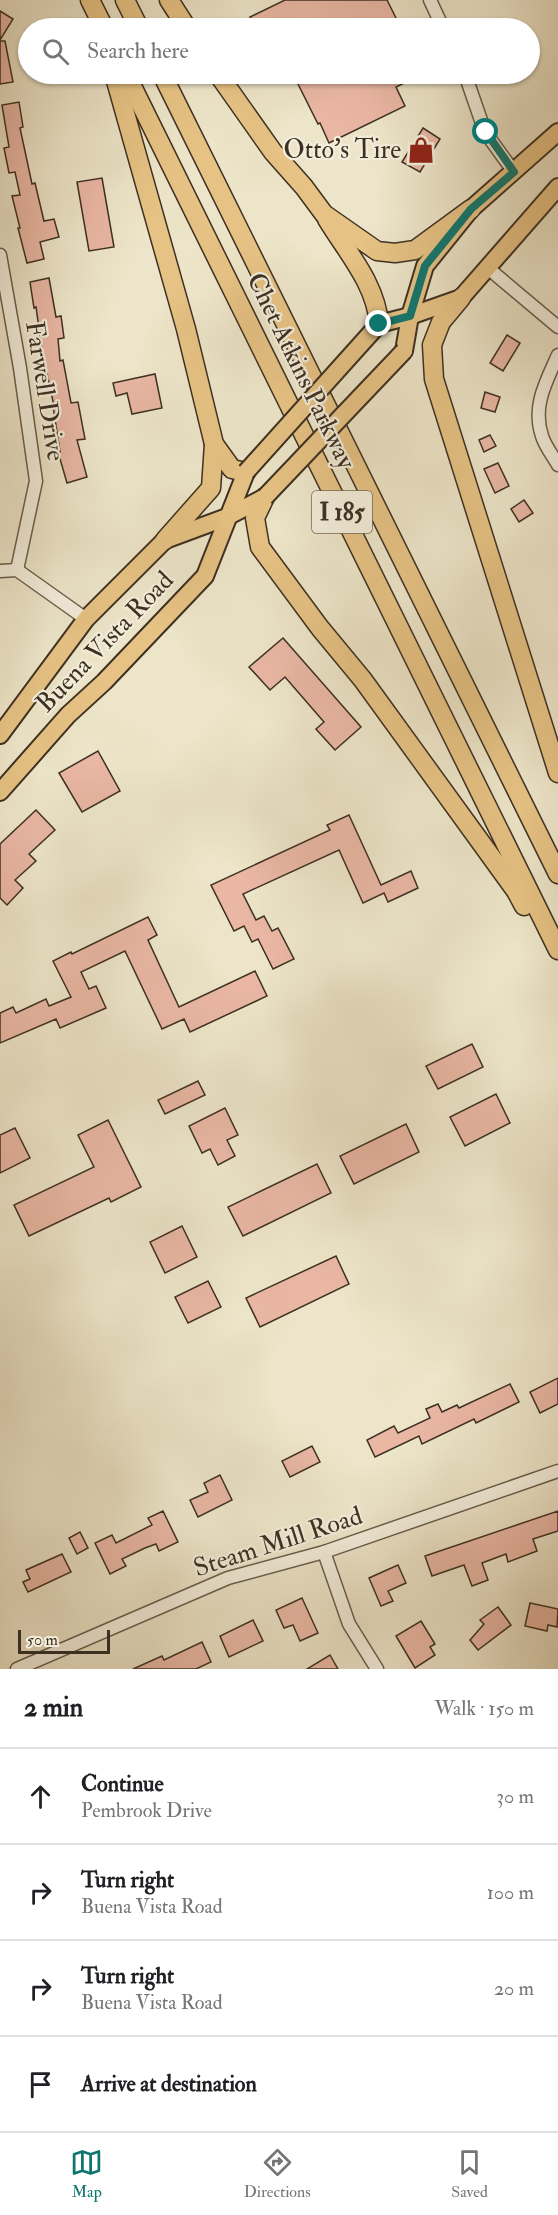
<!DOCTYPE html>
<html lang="en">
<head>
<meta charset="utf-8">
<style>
  body { margin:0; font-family:"IM FELL Double Pica",serif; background:#f6f6f6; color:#202124 }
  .scale { position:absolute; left:18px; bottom:15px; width:92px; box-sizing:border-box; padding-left:6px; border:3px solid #3d3022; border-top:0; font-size:16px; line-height:21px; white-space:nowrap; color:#3d3022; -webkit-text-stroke:4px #f3eedc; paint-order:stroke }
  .stop { position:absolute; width:18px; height:18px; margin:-14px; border:4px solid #0f766e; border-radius:50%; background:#fff }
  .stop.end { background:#0f766e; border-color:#fff; box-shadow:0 2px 6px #0008 }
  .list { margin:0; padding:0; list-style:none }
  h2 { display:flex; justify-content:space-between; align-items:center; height:78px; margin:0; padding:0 24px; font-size:26px }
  h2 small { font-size:20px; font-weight:400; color:#757577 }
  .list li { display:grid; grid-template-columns:39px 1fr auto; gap:18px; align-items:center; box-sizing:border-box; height:96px; padding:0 24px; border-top:2px solid #e0e0e0 }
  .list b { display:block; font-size:22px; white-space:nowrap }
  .list p { margin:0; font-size:20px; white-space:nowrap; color:#757577 }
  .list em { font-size:20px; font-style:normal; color:#757577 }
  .icon { flex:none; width:33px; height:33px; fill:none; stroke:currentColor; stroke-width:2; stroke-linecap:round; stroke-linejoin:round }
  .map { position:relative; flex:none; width:558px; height:1669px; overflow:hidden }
  .search { position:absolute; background:#fff; box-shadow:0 2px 4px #0004; left:18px; right:18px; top:18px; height:66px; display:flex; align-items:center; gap:15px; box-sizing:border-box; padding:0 21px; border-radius:33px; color:#757577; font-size:22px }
  .sheet { height:462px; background:#fff }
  nav { display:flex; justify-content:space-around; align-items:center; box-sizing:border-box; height:84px; border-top:2px solid #e0e0e0; background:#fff; font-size:16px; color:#757577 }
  nav a { display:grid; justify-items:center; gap:3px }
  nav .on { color:#0f766e }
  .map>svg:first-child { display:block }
</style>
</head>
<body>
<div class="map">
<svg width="558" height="1669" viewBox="0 0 558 1669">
  <rect width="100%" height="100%" fill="#ede5c9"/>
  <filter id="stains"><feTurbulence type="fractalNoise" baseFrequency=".00333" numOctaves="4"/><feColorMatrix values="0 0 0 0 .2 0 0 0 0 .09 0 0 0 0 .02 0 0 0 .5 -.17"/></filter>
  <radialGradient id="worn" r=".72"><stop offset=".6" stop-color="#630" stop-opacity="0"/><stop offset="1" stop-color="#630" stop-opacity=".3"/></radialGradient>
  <!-- building -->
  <g fill="#e9b7a4" stroke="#3d3022" stroke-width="1.5">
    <polygon points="285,0 387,0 401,28 256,28 250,17"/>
    <polygon points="0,11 13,19 0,40"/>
    <polygon points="0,41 5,41 13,82 0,84"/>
    <polygon points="293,74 423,74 396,87 405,106 329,143 320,123 318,124"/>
    <polygon points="19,102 23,127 20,128 32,184 35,183 44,221 54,219 59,237 40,242 44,259 27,263 18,228 20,228 12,196 20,195 15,172 9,173 4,148 9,147 2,105"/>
    <polygon points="423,128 440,139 420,172 402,162"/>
    <polygon points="102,178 114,247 89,251 77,182"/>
    <polygon points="49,278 56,317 61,316 64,338 58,339 60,361 63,360 71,403 78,402 85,439 77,440 87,477 67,483 58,452 60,452 53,406 54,406 42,350 36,307 34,308 30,282"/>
    <polygon points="507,335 520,343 503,371 490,363"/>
    <polygon points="155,374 162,408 132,414 127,393 116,396 113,383"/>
    <polygon points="485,392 500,397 495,412 481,408"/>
    <polygon points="490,435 496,446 484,452 479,440"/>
    <polygon points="498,463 509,486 495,493 484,469"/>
    <polygon points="524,500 533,513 519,522 511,509"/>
    <polygon points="283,638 361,727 335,750 316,729 324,722 285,677 270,690 249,667"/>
    <polygon points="98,751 120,791 82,812 59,773"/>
    <polygon points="36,810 55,830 29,854 36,861 15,880 23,888 7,905 0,898 0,844"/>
    <polygon points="349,815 381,885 411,871 418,888 388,902 384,893 363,903 339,850 243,894 256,920 264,916 272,931 278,928 294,959 273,969 258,939 252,942 244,926 234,931 211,885 330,830 327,825"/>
    <polygon points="148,917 157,935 148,940 179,1007 255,971 267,996 190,1032 184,1019 162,1029 125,951 81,972 89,989 96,986 106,1008 60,1028 56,1019 0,1043 0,1013 13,1007 16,1013 46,999 49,1006 71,997 53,961 71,952 72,954"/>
    <polygon points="472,1044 483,1067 438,1089 426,1066"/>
    <polygon points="198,1081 205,1095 165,1114 158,1100"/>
    <polygon points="496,1094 510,1123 465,1146 450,1117"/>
    <polygon points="225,1108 238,1135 227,1140 235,1156 218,1165 210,1149 202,1153 189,1126"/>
    <polygon points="108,1120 141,1187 111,1202 109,1198 29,1236 14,1205 94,1167 78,1135"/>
    <polygon points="406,1124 419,1152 354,1184 340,1156"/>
    <polygon points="15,1128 30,1158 0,1173 0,1135"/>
    <polygon points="317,1164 331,1193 243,1236 228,1207"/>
    <polygon points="182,1226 197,1257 165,1273 150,1242"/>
    <polygon points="336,1256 349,1284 260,1327 246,1298"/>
    <polygon points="208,1281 221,1307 188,1323 175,1297"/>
    <polygon points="558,1378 558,1404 540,1413 530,1392"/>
    <polygon points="510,1384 519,1402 476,1423 474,1419 422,1444 419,1436 375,1457 367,1440 394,1426 398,1433 430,1418 426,1409 438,1404 442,1412 457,1405 459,1408"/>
    <polygon points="312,1446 320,1462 290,1477 282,1461"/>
    <polygon points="220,1475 232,1500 198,1517 190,1500 208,1492 204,1483"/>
    <polygon points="163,1511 178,1542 159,1551 156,1544 145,1548 122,1559 126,1566 110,1574 95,1543 112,1535 116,1543 152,1525 148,1518"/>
    <polygon points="558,1511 558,1531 533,1539 537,1551 508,1562 506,1554 482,1563 488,1580 472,1586 464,1565 432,1576 425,1556"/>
    <polygon points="80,1532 88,1548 77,1554 69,1538"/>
    <polygon points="62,1554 71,1572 28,1592 23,1582 30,1579 26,1570"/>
    <polygon points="398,1565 406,1583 388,1591 393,1601 381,1606 369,1578"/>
    <polygon points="302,1598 318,1633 300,1641 293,1625 284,1628 276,1610"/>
    <polygon points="530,1603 558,1609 557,1627 548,1625 547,1631 525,1626"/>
    <polygon points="498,1607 511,1625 478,1650 470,1640 484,1624 480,1620"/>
    <polygon points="253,1620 263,1641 229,1657 220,1636"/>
    <polygon points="421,1621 435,1644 430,1647 435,1655 415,1668 396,1636"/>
    <polygon points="202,1642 211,1662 196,1669 133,1669 162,1656 164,1660"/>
    <polygon points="330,1655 338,1669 307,1669"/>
  </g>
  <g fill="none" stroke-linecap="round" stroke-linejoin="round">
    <defs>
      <g id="minor">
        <polyline points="430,0 443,28"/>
        <polyline points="465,74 485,132 514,172"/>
        <polyline points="0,255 20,368 36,481 17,570"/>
        <polyline points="489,269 558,327"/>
        <path d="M558,355C546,382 532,406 542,436C545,446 553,456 558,465"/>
        <polyline points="0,571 17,570 86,619"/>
        <polyline points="324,1552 349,1624 377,1669"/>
        <polyline points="17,1669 228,1578 324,1552 558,1471"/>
      </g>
      <g id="major">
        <polyline points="379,324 410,316 461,298 558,187"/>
        <polyline points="404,351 410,316 425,266 471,209 558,132"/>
        <polyline points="0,735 86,619 165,540 227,517 265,497"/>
        <polyline points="0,792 68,715 104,682 205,576 246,472"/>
      </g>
      <g id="highway">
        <polyline points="90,0 104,28"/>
        <polyline points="125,0 139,28"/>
        <polyline points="169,0 187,28"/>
        <polyline points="114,74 186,329 214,444 232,469 246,472"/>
        <polyline points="126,74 558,950"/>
        <polyline points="162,74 558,874"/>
        <polyline points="218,74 273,152 304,187 324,214 377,251 395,253 415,250 471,209"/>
        <path d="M327,219C347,252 376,284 379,324"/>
        <polyline points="461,298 441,322 432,345 434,379 558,773"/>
        <polyline points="265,497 255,518 260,547 320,628 363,680 516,891 524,906"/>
        <polyline points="165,540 211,488 214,444"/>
      </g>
    </defs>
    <!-- minor casing -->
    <use href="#minor" stroke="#695d4c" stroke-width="15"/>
    <!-- major casing -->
    <use href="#major" stroke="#3d3022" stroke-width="20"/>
    <!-- highway casing -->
    <use href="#highway" stroke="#3d3022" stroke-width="21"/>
    <!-- minor -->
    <use href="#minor" stroke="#f3eedc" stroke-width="12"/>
    <!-- major -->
    <use href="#major" stroke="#e6c284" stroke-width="16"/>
    <!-- highway -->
    <use href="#highway" stroke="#e6c284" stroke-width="18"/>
    <defs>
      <g id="major-bridge">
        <polyline points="246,472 379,324"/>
        <polyline points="265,497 404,351"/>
      </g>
    </defs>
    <!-- major-bridge casing -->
    <use href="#major-bridge" stroke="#3d3022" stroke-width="20" stroke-linecap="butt"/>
    <!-- major-bridge -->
    <use href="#major-bridge" stroke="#e6c284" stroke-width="16"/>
  </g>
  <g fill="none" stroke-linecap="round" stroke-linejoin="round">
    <!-- route -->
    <polyline stroke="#0f766e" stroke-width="8" points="379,324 410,316 425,266 471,209 514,172 486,132"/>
  </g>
  <!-- icons -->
  <defs>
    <symbol id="shop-bare" viewBox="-9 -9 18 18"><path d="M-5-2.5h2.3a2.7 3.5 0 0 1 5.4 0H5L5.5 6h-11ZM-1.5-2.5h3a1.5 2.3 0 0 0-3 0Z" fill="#8f2418" stroke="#f3eedc" stroke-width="2.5" paint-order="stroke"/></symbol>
  </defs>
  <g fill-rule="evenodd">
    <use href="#shop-bare" x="402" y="131" width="38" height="38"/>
  </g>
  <g text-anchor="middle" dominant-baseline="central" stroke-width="4.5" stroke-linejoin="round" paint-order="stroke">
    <!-- shield labels -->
    <rect fill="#f3eedc" stroke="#74695a" stroke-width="1.5" x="312" y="491" width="60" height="42" rx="4.5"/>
    <g font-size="24" font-weight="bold" fill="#3d3022">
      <text x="342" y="512">I 185</text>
    </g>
    <!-- poi labels -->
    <g font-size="26" fill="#3d3022" stroke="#f3eedc" text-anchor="end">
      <text x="401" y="150">Otto's Tire</text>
    </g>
    <!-- street labels -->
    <g font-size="26" fill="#3d3022" stroke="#f3eedc">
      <text transform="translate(301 371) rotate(64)">Chet Atkins Parkway</text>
      <text transform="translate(45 391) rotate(81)">Farwell Drive</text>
      <text transform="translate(105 642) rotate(-46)">Buena Vista Road</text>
      <text transform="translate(278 1542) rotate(-18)">Steam Mill Road</text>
    </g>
  </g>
  <rect width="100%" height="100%" filter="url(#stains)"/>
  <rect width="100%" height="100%" fill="url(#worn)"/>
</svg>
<div class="scale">50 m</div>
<div class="stop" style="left:486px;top:132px"></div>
<div class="stop end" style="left:379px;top:324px"></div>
<div class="search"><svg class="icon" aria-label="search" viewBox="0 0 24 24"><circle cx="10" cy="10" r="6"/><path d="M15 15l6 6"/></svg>Search here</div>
</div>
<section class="sheet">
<h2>2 min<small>Walk · 150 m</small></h2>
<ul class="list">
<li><svg class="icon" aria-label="ahead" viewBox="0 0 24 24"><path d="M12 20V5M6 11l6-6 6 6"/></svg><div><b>Continue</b><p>Pembrook Drive</p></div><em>30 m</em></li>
<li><svg class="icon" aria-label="right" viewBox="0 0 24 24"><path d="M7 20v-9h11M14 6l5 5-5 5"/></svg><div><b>Turn right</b><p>Buena Vista Road</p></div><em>100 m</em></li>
<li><svg class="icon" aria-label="right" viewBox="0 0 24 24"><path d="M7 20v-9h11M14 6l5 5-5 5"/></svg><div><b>Turn right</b><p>Buena Vista Road</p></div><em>20 m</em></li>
<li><svg class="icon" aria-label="arrive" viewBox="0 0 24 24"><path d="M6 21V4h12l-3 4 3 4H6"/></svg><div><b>Arrive at destination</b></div></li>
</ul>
</section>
<nav>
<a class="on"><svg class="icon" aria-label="map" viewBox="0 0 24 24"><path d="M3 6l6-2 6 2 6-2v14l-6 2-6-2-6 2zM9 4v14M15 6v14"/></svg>Map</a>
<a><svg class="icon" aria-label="directions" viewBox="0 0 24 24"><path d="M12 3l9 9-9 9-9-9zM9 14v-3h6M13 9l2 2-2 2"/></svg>Directions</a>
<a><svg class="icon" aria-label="saved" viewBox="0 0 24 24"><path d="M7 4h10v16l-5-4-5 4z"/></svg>Saved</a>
</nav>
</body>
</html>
